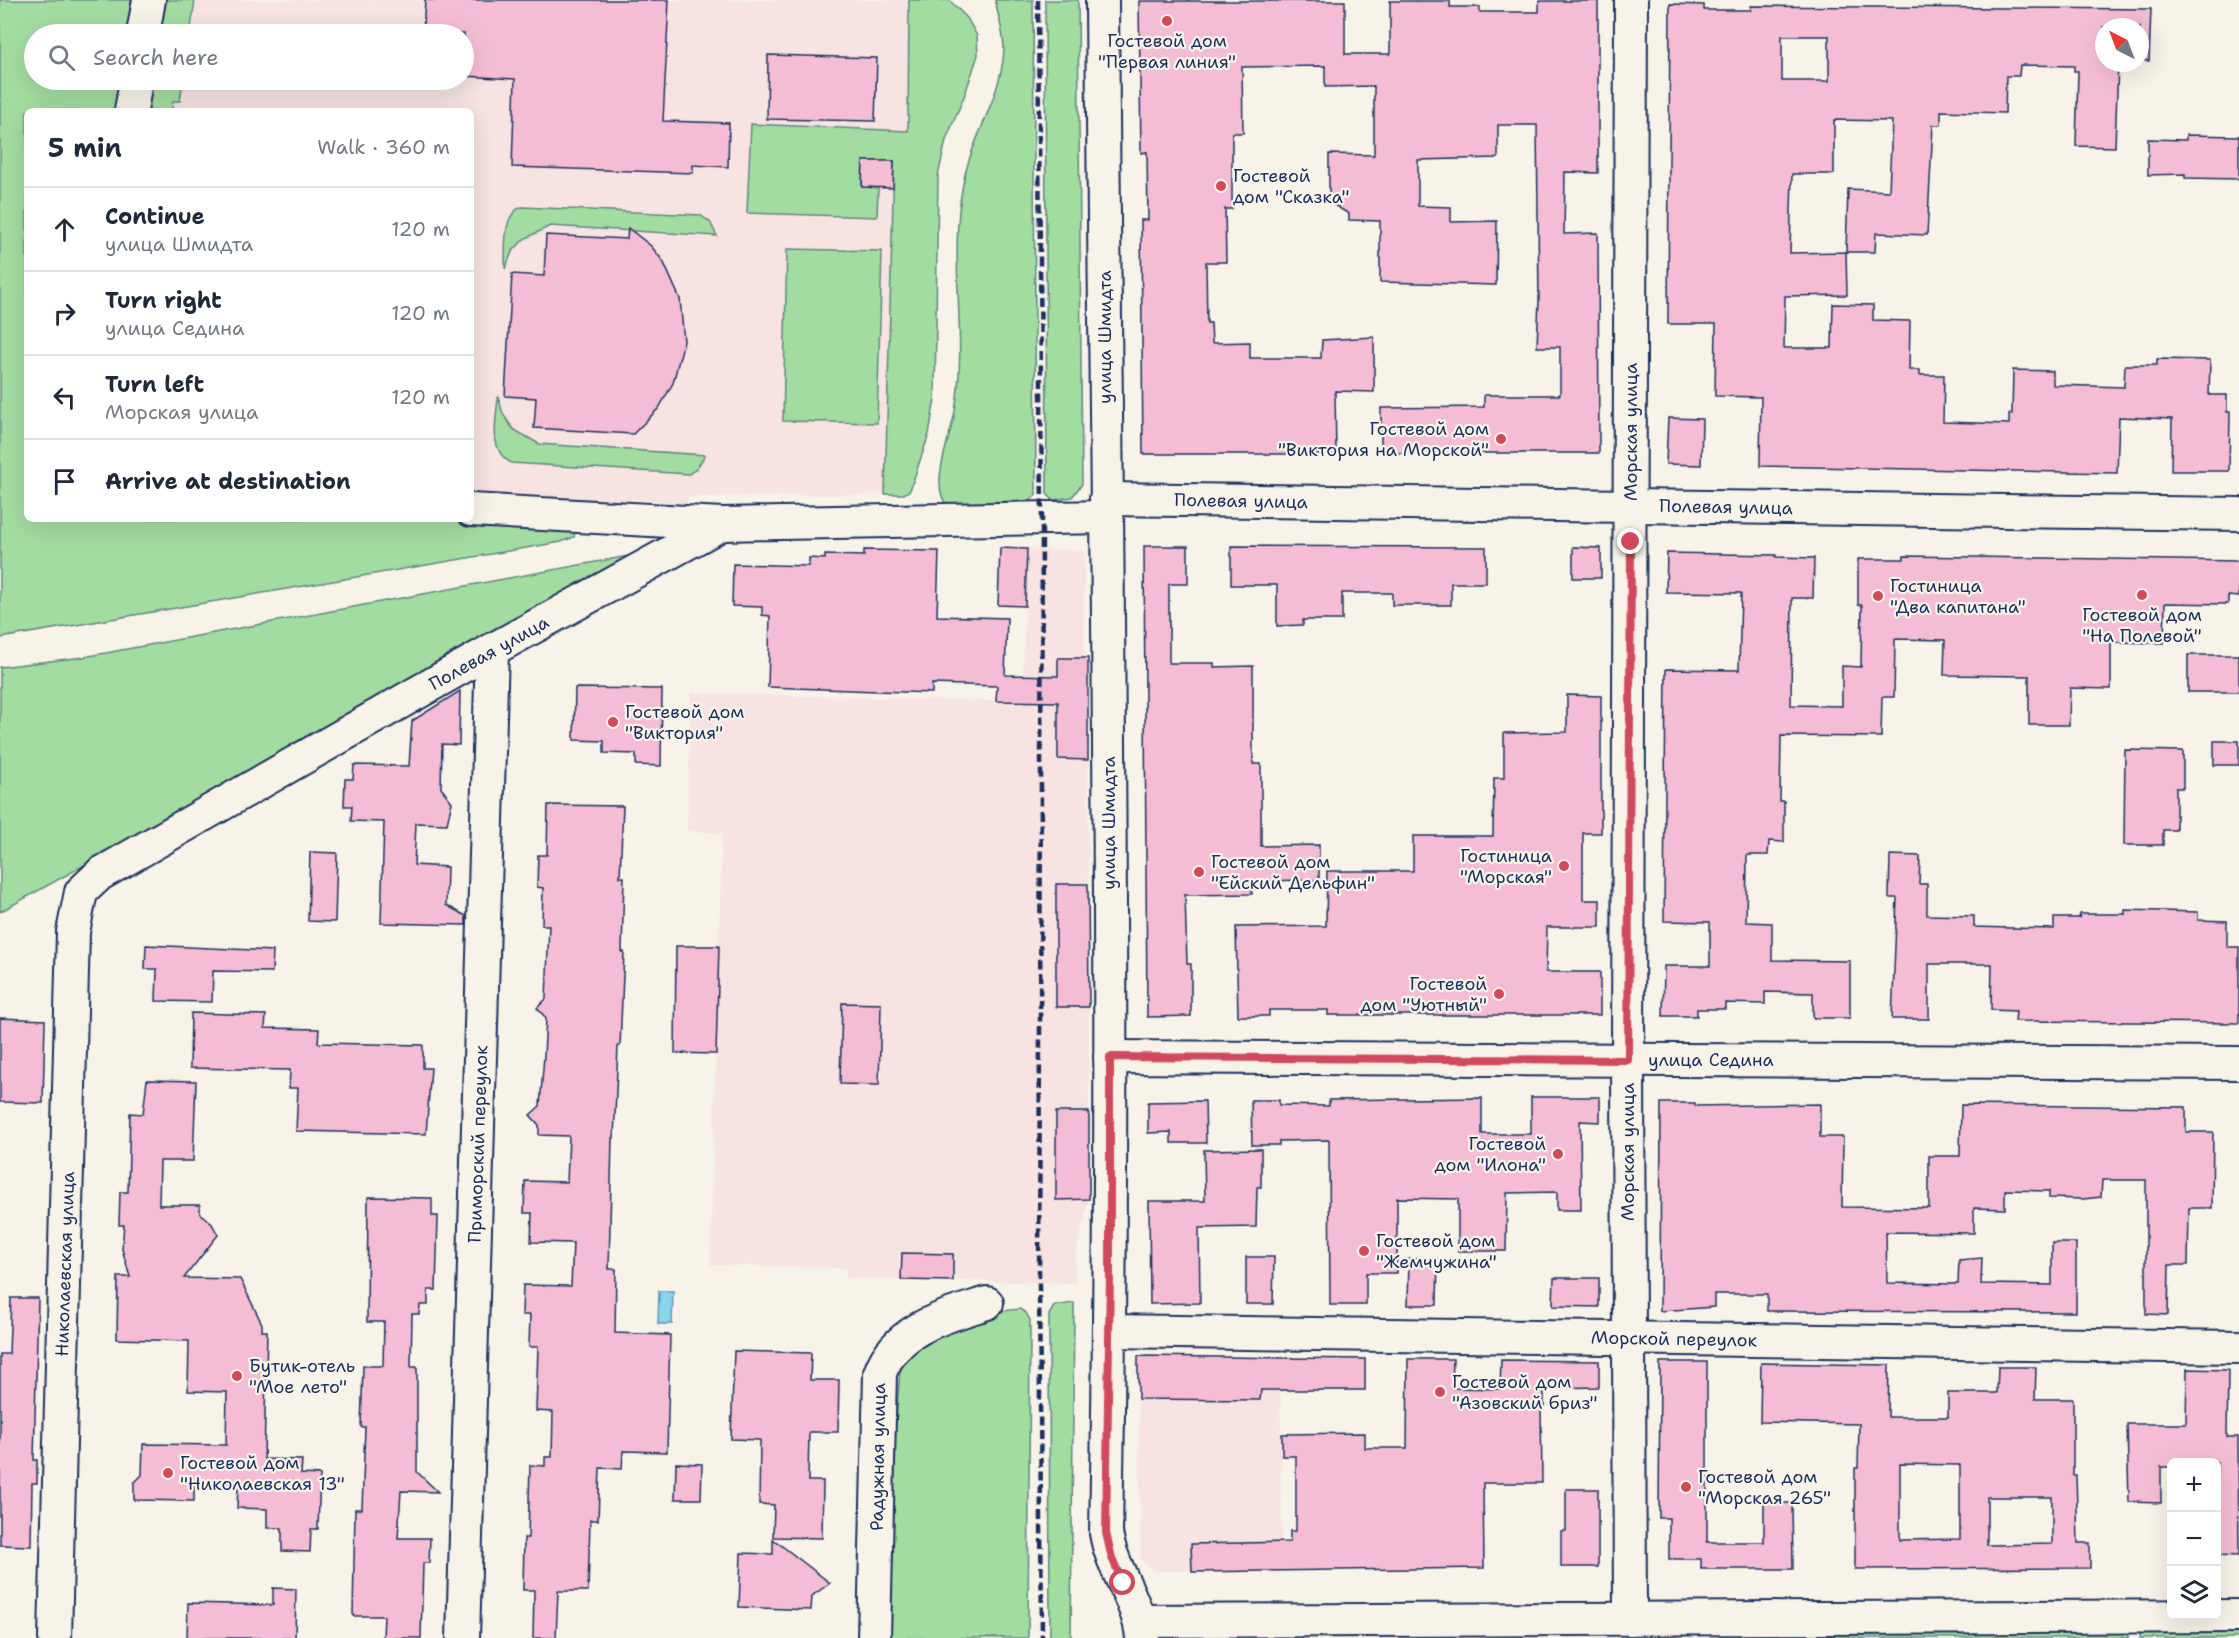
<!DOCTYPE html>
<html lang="en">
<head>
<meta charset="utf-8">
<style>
  body { margin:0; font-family:"Shantell Sans",sans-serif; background:#f6f6f7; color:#1f2937 }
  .controls { position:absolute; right:18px; bottom:18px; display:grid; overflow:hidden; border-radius:9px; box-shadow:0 6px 24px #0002 }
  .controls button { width:54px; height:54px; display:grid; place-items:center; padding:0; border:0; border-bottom:2px solid #e0e1e3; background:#fff; color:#1f2937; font:30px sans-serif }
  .compass { position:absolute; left:2095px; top:18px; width:54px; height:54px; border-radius:50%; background:#fff; box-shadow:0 6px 24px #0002; rotate:318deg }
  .stop { position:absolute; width:18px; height:18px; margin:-14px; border:4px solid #d1495b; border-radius:50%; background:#fff }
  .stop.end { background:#d1495b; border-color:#fff; box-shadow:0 2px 6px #0008 }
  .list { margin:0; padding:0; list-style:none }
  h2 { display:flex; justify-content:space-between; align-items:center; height:78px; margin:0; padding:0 24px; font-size:26px }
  h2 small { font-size:20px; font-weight:400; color:#747a83 }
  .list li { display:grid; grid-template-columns:39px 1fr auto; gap:18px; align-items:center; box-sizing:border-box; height:84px; padding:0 24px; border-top:2px solid #e0e1e3 }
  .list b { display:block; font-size:22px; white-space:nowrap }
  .list p { margin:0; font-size:20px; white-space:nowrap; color:#747a83 }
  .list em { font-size:20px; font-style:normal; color:#747a83 }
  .icon { flex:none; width:33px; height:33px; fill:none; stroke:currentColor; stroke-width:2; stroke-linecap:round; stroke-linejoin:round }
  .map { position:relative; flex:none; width:2239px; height:1638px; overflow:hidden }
  .search { position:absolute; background:#fff; box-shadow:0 6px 24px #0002; left:24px; top:24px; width:450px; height:66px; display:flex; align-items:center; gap:15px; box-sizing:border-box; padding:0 21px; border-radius:33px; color:#747a83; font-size:22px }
  .panel { position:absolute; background:#fff; box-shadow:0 6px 24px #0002; left:24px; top:108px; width:450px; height:414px; border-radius:9px }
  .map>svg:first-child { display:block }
</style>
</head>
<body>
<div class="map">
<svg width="2239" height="1638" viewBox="0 0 2239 1638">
  <rect width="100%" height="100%" fill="#f7f3e8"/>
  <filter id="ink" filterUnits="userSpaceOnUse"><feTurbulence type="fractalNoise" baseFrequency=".0167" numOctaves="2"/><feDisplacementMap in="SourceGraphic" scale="12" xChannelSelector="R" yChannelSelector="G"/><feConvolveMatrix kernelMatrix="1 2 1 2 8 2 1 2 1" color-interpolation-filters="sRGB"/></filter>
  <g filter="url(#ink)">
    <!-- built -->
    <g fill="#f6e3e2">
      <polygon points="195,0 909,0 908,131 895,131 885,494 687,497 687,508 666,507 666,503 661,503 660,501 630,499 629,503 471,496 471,111 172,111 173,101 180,101 183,80 464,80 464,34 190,34"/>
      <polygon points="1027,549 1084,551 1084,658 1088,659 1089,1199 1075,1257 1075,1283 846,1278 846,1268 710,1265 722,833 687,831 691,693 1022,702"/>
      <polygon points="1138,1356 1280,1357 1282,1570 1154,1571 1141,1560"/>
    </g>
    <!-- green -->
    <g fill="#a3dca1" stroke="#5f8680" stroke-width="1.5">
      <polygon points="0,0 135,0 130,34 34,34 34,80 123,80 118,111 27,111 27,519 443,519 567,528 575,531 574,537 561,542 0,638"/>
      <polygon points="162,0 195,0 190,34 156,34"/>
      <polygon points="909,0 949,0 967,18 977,36 978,55 965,94 946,140 938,176 935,399 929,434 910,490 904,494 885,494 894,161 863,161 862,187 878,188 877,217 747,213 751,124 908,131"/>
      <path d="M995,0H1033L1036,495L1025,506H948C928,487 951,437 955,411C968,336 948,259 963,184C971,138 1002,97 1004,49C1004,33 998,16 995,0Z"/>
      <polygon points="1045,0 1078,0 1082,484 1072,497 1053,500 1047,494"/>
      <polygon points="149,80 183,80 180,101 173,101 172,111 145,111"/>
      <path d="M522,207L700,215L710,222L717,236L550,226L524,239L512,252L505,269C506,251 501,214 522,207Z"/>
      <polygon points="787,249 882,251 877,423 783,421"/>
      <path d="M498,396L503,414L513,429L539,444L705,455L697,468L689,474L511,463C487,450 497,419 498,396Z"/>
      <polygon points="628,556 632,558 631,561 0,912 0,667 84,657"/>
      <polygon points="1074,1303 1071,1638 1050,1638 1049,1315 1054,1306"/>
      <path d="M1020,1309L1026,1313L1030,1320L1028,1638H891L894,1445L900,1371C912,1344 955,1322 983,1313C994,1310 1008,1311 1020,1309Z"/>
      <polygon points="2239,1632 2239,1638 2140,1638 2140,1633"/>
      <polygon points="2128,1633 2128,1638 1795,1638 1795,1635"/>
    </g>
    <!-- water -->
    <polygon fill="#8bd5ec" stroke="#5e93b3" stroke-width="1.5" points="659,1291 673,1291 672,1324 658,1324"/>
    <!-- building -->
    <g fill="#f4bdd5" stroke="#1b2f5e" stroke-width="1.5" fill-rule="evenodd">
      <polygon points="425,0 669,0 663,121 729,123 728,167 693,165 693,173 512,167 515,79 464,76 464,34 423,34"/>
      <polygon points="1139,1 1345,1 1345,54 1390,54 1390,1 1450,1 1450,7 1480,7 1480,12 1539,12 1539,1 1598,1 1598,173 1565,172 1564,234 1598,233 1599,453 1381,453 1381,408 1484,407 1484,395 1560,395 1560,347 1537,347 1539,299 1537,125 1498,125 1498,158 1418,160 1418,206 1451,207 1451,222 1497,221 1496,285 1380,282 1380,221 1349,220 1349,214 1329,202 1329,154 1374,155 1374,86 1325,87 1325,66 1242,67 1243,133 1232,133 1232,209 1225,209 1226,262 1206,262 1207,323 1211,323 1212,343 1250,342 1250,358 1321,358 1322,340 1374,337 1374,392 1335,391 1336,454 1143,454 1141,220 1148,220 1147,152 1141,153"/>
      <path d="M1670,4L1704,5V10H1751V6L2151,9L2149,61L2140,60V27H2104V63H2118L2115,147L2076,146L2078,71H2074V66L2020,65L2019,76H2006L2005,113L1941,111V125H1933L1927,235L1876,233L1875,252H1846L1848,189L1889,191L1892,121L1834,120V174H1792L1790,253L1846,252L1847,295L1785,296L1784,348H1832L1833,304L1873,305V320L1910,321L1909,370H1920V375H1944L1943,422L2009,424V414H2012L2013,370L2053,371V385L2124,387L2125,365H2157V359L2210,360L2209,395H2227V412H2230L2229,471H2171L2172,419L2119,417L2117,473L1760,466L1761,397L1715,396L1716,324H1668ZM1782,36H1829V81H1782Z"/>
      <polygon points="768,55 877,58 875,121 767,119"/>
      <polygon points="2186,135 2239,136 2239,179 2185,178 2185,174 2148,175 2148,139 2186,140"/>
      <polygon points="863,161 894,161 893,188 862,187"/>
      <polygon points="628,228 651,246 663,261 680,299 684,341 673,383 659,408 633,434 534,428 536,398 505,396 512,274 544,276 546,235 627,239"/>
      <polygon points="1668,418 1702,419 1701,465 1666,464"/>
      <polygon points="1144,546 1188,546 1188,584 1169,584 1169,663 1214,663 1214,667 1253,666 1253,764 1261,764 1261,846 1319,845 1319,880 1251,881 1252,894 1185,895 1187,964 1191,964 1191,1016 1147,1017"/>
      <polygon points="1231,546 1486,547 1486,583 1451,583 1451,605 1392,605 1392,593 1342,593 1342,620 1303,620 1303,625 1277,626 1277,585 1231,585"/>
      <polygon points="1573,547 1601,548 1601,578 1573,578"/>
      <polygon points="1000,548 1027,549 1025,606 998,605"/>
      <polygon points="864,550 939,551 937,616 1007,618 1005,675 1058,676 1058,658 1088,658 1088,760 1058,759 1058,702 996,701 997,686 932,684 932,693 768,687 770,616 762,615 762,607 732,606 733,564 809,566 809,558 825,559 825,555 864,556"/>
      <polygon points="1667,553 1776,555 1776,557 1814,558 1813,598 1792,598 1791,705 1842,706 1842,666 1861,667 1862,605 1858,605 1858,559 1904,559 1904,556 2239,561 2239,597 2228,596 2228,604 2165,603 2164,643 2111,642 2111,689 2070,688 2069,725 2029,725 2029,676 1944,675 1945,640 1895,639 1894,697 1882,697 1881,737 1781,736 1780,801 1784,801 1784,842 1769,841 1768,855 1747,855 1746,922 1772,923 1772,960 1850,961 1850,1018 1813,1018 1813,993 1765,992 1765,1004 1725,1003 1725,1009 1697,1009 1697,1016 1663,1016 1664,966 1710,966 1710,922 1664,921 1666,669 1739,670 1741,593 1666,592"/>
      <rect x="2188" y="655" width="51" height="37"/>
      <polygon points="575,688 662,689 661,766 636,765 636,754 604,753 604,741 574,740"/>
      <polygon points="460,691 459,745 442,744 441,788 452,802 447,824 416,823 414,865 447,867 446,905 466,916 466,925 381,923 384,822 351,821 352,806 344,806 345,779 353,779 354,765 409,766 412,721"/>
      <polygon points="1567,695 1601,696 1601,833 1583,833 1583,900 1600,900 1600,927 1547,927 1546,972 1600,972 1600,1015 1328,1015 1328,1010 1269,1010 1269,1016 1238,1016 1236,927 1326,926 1327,871 1413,871 1413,836 1493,836 1494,778 1504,778 1504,733 1567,732"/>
      <rect x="2214" y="741" width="25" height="24"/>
      <polygon points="2125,750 2183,751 2183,788 2176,788 2176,830 2163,830 2163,845 2124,845"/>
      <polygon points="548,805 623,806 620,877 624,877 622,952 624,952 620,1046 618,1046 614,1138 612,1138 609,1269 616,1269 615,1333 670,1335 667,1452 623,1451 622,1469 600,1468 598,1520 590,1520 588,1591 558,1591 556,1638 533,1638 534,1590 523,1590 524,1538 528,1538 530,1465 545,1466 545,1457 552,1457 553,1412 536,1411 538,1347 529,1347 530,1315 522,1315 523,1285 571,1286 573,1243 531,1242 532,1213 524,1213 525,1181 567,1182 569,1136 539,1135 539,1125 530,1115 540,1106 544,1056 546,1018 537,1008 546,999 549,925 542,925 543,888 537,887 538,855 547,855"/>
      <polygon points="310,852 337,853 335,922 308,921"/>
      <polygon points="1890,855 1920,856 1919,884 1927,884 1927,915 1974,916 1974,927 2054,929 2054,918 2079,918 2080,914 2125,914 2125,910 2198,912 2198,920 2227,921 2227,947 2239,947 2239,1023 2015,1021 2016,1011 1991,1010 1992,964 1929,964 1929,1019 1892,1019 1897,898 1889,898"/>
      <polygon points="1056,884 1088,884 1089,1007 1056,1007"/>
      <polygon points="146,945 273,951 272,972 213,971 212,1002 156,1001 157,969 145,969"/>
      <polygon points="676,946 719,946 716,1054 675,1053"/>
      <polygon points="842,1003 881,1004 879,1085 840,1084"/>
      <polygon points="191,1013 266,1015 265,1028 319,1029 318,1043 423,1045 423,1068 431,1068 426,1134 296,1131 298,1088 289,1088 290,1070 190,1068"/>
      <polygon points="0,1018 45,1020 43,1103 0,1102"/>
      <polygon points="147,1080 196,1081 193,1161 160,1161 159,1205 200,1205 200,1213 212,1224 218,1235 184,1278 240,1279 262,1324 262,1331 267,1331 264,1459 302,1460 301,1474 320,1475 318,1529 311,1529 310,1552 282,1551 282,1528 267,1528 267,1509 237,1508 238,1485 194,1484 194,1501 134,1500 134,1483 142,1475 143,1444 226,1445 227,1392 188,1391 189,1341 117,1339 118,1277 130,1277 122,1249 124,1225 119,1225 120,1192 128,1192 130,1113 143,1114"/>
      <polygon points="1531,1097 1600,1097 1600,1122 1580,1121 1581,1210 1557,1210 1557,1192 1507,1193 1506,1251 1458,1251 1458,1199 1397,1198 1397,1273 1366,1273 1366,1305 1330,1305 1329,1140 1279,1141 1279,1145 1252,1145 1251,1100 1279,1100 1279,1105 1329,1106 1329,1100 1482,1098 1482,1134 1531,1134"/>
      <polygon points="1205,1101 1206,1143 1171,1143 1171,1132 1148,1133 1148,1102"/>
      <polygon points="1661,1103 1695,1103 1695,1106 1820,1104 1820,1137 1843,1137 1842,1207 1929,1208 1929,1156 1960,1156 1961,1105 2186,1107 2186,1132 2213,1132 2212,1208 2189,1208 2188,1265 2169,1265 2168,1315 2146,1314 2146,1180 2102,1180 2101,1197 2083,1199 2049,1198 2049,1191 2005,1190 2005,1209 1974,1208 1974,1233 1886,1232 1887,1283 1958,1284 1959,1260 1982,1258 1981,1284 2052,1285 2052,1243 2076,1243 2076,1312 1767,1311 1767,1294 1714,1294 1714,1307 1660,1311"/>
      <polygon points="1056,1112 1089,1112 1089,1199 1056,1200"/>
      <polygon points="1261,1149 1261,1187 1257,1187 1256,1227 1199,1228 1200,1303 1150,1304 1149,1201 1205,1201 1204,1150"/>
      <polygon points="368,1197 432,1198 432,1216 438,1216 436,1290 428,1290 428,1305 420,1305 419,1314 412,1314 411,1367 417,1367 417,1472 438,1492 401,1491 398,1538 430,1538 429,1563 423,1563 421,1638 383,1638 384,1616 353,1616 355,1509 362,1509 365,1427 361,1427 363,1366 383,1366 384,1322 367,1322"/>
      <polygon points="902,1253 953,1254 953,1281 901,1280"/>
      <polygon points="1246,1257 1274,1257 1273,1304 1246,1304"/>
      <polygon points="1409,1259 1438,1259 1437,1305 1408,1305"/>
      <polygon points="1554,1278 1599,1278 1599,1307 1553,1306"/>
      <polygon points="11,1298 38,1298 34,1460 37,1460 37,1483 32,1483 31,1546 0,1545 0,1354 9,1354"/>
      <polygon points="734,1351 811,1353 810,1380 839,1380 838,1432 809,1432 808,1481 823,1481 822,1538 773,1537 774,1505 759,1504 760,1440 731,1439"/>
      <polygon points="1138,1356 1365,1359 1365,1390 1261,1390 1260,1400 1138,1399"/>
      <polygon points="1408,1359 1453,1359 1452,1388 1500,1389 1501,1360 1599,1361 1599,1387 1544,1388 1544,1406 1541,1406 1542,1483 1483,1483 1484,1568 1192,1572 1191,1544 1290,1542 1290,1531 1296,1531 1296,1456 1282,1456 1282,1434 1365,1433 1365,1448 1407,1448"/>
      <polygon points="1660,1362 1707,1362 1707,1542 1764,1542 1764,1503 1792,1503 1793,1569 1701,1569 1701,1559 1669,1559 1669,1518 1659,1518"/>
      <path d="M1761,1363L1889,1365L1888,1417H1948V1393H1997L1998,1367H2036L2035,1399H2073V1475H2076L2078,1543H2090V1568L1855,1569V1468H1858L1859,1424L1760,1422ZM1900,1464L1960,1465V1539L1900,1540ZM1987,1497H2052V1544L1987,1545Z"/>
      <polygon points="2187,1369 2228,1370 2227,1437 2238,1437 2239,1556 2217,1555 2217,1462 2172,1462 2172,1467 2161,1467 2161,1503 2129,1502 2127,1424 2186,1424"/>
      <polygon points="676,1463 702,1464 701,1499 675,1499"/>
      <polygon points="1566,1489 1598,1489 1598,1567 1561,1567 1561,1531 1566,1531"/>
      <polygon points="773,1539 830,1583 812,1596 811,1610 739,1607 741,1553 773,1554"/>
      <polygon points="273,1588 296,1589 295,1638 187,1638 188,1603 273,1605"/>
    </g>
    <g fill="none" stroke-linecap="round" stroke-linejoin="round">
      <defs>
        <g id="minor">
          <path d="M1102,0C1106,511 1116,1022 1106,1533C1112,1570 1139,1601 1142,1638"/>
          <polyline points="143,34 149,0"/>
          <polyline points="131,111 136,80"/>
          <polyline points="1106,499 2239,514"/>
          <polyline points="471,510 722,524 1106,517"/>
          <polyline points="1110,1057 2239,1063"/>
          <polyline points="1110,1331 2239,1347"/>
          <polyline points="1630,1619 1628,1060 1631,0"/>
          <polyline points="1140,1621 2239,1616"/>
          <polyline points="55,1638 73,932 81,892 100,874 492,650 722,524"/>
          <polyline points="463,1638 492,650"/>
          <path d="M874,1638L880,1373C896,1328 946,1316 987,1303"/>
        </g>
      </defs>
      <!-- minor casing -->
      <use href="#minor" stroke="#1b2f5e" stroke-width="36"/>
      <!-- minor -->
      <use href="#minor" stroke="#f7f3e8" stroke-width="32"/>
      <!-- rail -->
      <polyline stroke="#1b2f5e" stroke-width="4.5" stroke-dasharray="9 4.5" stroke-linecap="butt" points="1038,0 1042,519 1039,1283 1042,1638"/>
    </g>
  </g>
  <g fill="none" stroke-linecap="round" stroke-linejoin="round" filter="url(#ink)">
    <!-- route -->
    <polyline stroke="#d1495b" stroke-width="8" points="1123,1583 1112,1558 1106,1533 1110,1275 1110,1057 1628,1060 1631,542"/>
  </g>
  <!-- markers -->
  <g fill="#d1495b" stroke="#f7f3e8" stroke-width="2">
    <circle cx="1167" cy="21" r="6"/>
    <circle cx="1221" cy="186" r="6"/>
    <circle cx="1501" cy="439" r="6"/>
    <circle cx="2142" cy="595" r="6"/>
    <circle cx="1878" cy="596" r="6"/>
    <circle cx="613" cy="722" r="6"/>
    <circle cx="1564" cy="866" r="6"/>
    <circle cx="1199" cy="872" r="6"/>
    <circle cx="1499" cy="994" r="6"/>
    <circle cx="1558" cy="1154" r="6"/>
    <circle cx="1364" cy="1251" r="6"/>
    <circle cx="237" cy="1376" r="6"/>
    <circle cx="1440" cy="1392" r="6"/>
    <circle cx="168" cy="1473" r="6"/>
    <circle cx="1686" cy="1487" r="6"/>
  </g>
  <g text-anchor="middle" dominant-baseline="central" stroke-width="4.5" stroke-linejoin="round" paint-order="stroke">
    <!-- poi labels -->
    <g font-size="18" fill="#1b2f5e" stroke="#f7f3e8" text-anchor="start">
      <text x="1167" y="41" text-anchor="middle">Гостевой дом<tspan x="1167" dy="21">"Первая линия"</tspan></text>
      <text x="1233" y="176">Гостевой<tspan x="1233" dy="21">дом "Сказка"</tspan></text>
      <text x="1489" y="429" text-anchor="end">Гостевой дом<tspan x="1489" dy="21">"Виктория на Морской"</tspan></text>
      <text x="1890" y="586">Гостиница<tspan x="1890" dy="21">"Два капитана"</tspan></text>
      <text x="2142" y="615" text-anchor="middle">Гостевой дом<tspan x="2142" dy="21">"На Полевой"</tspan></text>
      <text x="625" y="712">Гостевой дом<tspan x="625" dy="21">"Виктория"</tspan></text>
      <text x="1552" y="856" text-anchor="end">Гостиница<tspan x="1552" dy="21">"Морская"</tspan></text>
      <text x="1211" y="862">Гостевой дом<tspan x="1211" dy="21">"Ейский Дельфин"</tspan></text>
      <text x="1487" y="984" text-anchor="end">Гостевой<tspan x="1487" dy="21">дом "Уютный"</tspan></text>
      <text x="1546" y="1144" text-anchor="end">Гостевой<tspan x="1546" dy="21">дом "Илона"</tspan></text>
      <text x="1376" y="1241">Гостевой дом<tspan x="1376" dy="21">"Жемчужина"</tspan></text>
      <text x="249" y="1366">Бутик-отель<tspan x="249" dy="21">"Мое лето"</tspan></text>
      <text x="1452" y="1382">Гостевой дом<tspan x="1452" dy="21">"Азовский бриз"</tspan></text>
      <text x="180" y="1463">Гостевой дом<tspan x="180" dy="21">"Николаевская 13"</tspan></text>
      <text x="1698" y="1477">Гостевой дом<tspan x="1698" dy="21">"Морская 265"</tspan></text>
    </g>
    <!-- street labels -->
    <g font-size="18" fill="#1b2f5e" stroke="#f7f3e8">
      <text transform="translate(1105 337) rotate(-90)">улица Шмидта</text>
      <text transform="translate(1631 432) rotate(-90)">Морская улица</text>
      <text transform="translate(1241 501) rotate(1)">Полевая улица</text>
      <text transform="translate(1726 507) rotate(1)">Полевая улица</text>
      <text transform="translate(489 653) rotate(-29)">Полевая улица</text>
      <text transform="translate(1109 823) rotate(-90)">улица Шмидта</text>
      <text x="1711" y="1060">улица Седина</text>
      <text transform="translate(478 1144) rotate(-88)">Приморский переулок</text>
      <text transform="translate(1628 1152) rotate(-90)">Морская улица</text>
      <text transform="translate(65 1264) rotate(-88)">Николаевская улица</text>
      <text transform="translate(1674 1339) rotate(1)">Морской переулок</text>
      <text transform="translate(878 1457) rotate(-89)">Радужная улица</text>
    </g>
  </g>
</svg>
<div class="controls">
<button>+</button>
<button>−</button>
<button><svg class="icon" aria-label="layers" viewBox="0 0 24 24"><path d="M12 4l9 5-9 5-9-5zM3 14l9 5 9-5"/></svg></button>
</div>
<svg class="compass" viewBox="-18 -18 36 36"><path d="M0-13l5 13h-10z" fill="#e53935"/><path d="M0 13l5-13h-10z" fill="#747a83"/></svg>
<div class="stop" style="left:1123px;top:1583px"></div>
<div class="stop end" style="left:1631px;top:542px"></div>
<div class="search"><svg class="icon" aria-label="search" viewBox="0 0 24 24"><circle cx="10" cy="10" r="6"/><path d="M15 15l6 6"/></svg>Search here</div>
<section class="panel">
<h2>5 min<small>Walk · 360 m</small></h2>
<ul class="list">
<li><svg class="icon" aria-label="ahead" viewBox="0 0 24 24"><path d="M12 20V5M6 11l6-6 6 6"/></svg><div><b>Continue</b><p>улица Шмидта</p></div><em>120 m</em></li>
<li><svg class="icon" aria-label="right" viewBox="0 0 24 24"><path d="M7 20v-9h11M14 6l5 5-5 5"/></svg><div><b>Turn right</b><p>улица Седина</p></div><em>120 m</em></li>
<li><svg class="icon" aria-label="left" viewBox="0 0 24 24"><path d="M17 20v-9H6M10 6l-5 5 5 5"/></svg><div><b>Turn left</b><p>Морская улица</p></div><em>120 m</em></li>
<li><svg class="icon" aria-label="arrive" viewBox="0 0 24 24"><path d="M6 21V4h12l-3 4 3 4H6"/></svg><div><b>Arrive at destination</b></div></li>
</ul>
</section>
</div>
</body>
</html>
